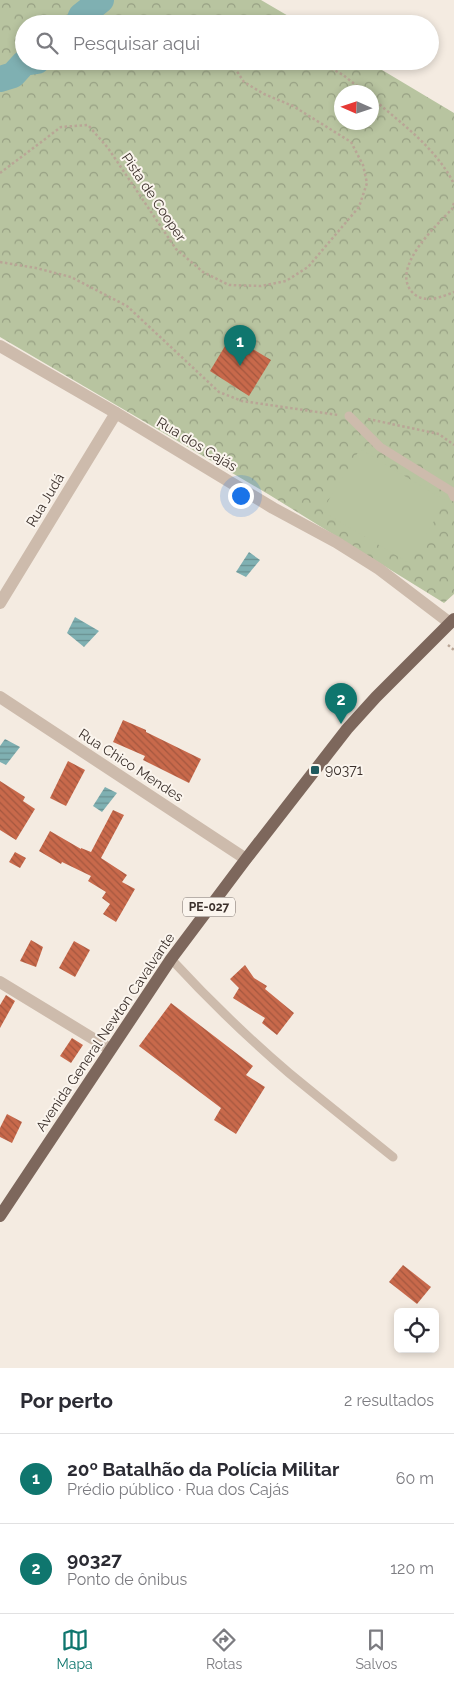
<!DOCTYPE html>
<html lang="pt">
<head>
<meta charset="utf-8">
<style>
  body { margin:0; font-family:Raleway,sans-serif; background:#f2f2f3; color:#2b2b33 }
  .controls { position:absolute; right:15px; bottom:15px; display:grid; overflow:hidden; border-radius:8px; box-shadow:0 2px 8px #0003 }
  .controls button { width:45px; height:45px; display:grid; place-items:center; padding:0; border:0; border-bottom:1px solid #e1e1e2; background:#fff; color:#2b2b33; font:25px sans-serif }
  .compass { position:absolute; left:334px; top:85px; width:45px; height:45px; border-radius:50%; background:#fff; box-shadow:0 2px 8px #0003; rotate:273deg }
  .you { position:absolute; left:240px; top:495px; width:18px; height:18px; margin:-12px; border:4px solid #fff; border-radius:50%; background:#1a73e8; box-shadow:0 0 0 8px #1a73e833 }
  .badge { display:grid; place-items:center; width:32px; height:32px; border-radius:50%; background:#0f766e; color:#fff; font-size:16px; font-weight:700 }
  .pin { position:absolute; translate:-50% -41px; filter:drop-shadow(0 1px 2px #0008) }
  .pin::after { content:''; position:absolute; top:26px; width:18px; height:15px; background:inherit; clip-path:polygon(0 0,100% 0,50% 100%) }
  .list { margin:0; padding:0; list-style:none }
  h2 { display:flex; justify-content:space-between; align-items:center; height:65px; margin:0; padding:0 20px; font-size:21px }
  h2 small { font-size:16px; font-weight:400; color:#7c7c81 }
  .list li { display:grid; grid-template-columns:32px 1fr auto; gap:15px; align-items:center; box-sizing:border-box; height:90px; padding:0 20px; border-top:1px solid #e1e1e2 }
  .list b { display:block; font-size:19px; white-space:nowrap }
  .list p { margin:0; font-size:16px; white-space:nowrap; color:#7c7c81 }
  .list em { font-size:16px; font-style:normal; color:#7c7c81 }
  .icon { flex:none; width:28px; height:28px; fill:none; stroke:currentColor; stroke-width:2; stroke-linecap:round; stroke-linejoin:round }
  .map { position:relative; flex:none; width:454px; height:1368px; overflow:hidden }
  .search { position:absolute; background:#fff; box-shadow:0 2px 8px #0003; left:15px; right:15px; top:15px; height:55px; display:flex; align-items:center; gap:12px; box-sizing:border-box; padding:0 18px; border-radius:28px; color:#7c7c81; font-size:19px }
  .sheet { height:245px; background:#fff }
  nav { display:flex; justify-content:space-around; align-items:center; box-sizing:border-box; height:70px; border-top:1px solid #e1e1e2; background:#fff; font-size:14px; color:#7c7c81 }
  nav a { display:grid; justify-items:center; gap:2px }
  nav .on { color:#0f766e }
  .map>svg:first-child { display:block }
</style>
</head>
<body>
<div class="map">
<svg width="454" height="1368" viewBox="0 0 454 1368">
  <defs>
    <pattern id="forest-crowns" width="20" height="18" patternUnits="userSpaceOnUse" patternTransform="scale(1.25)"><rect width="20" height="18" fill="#b8c4a0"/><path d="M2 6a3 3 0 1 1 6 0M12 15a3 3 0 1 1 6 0" fill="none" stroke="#97a083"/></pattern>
    <pattern id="water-rules" width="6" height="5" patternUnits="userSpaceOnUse" patternTransform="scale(1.25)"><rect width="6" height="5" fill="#7fb0b2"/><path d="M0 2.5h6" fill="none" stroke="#699091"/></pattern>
    <pattern id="building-back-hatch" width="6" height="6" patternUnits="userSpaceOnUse" patternTransform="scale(1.25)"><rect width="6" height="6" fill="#c8694b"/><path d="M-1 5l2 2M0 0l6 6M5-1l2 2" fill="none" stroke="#a4573f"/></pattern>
  </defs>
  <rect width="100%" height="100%" fill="#f4ebe1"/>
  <!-- forest -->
  <path fill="url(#forest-crowns)" fill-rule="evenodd" d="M0,0H261L302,24H24V61H367L454,113V594L444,603L268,494L0,337ZM342,92H372V122H342Z"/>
  <!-- garden -->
  <polygon fill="#b8c4a0" points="360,449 446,501 409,563 322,511"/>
  <!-- water -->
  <g fill="url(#water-rules)">
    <polygon points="249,552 260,560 246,577 236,572"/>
    <polygon points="75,617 99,631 84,647 67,633"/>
    <polygon points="5,739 20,747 6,765 0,762 0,746"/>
    <polygon points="105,787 117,793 102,812 93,806"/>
  </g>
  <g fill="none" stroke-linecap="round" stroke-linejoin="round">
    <!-- river -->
    <g stroke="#7fb0b2" stroke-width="26">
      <polyline points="78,24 81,16 101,0"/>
      <polyline points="0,79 13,75 24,63 37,61"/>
    </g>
  </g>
  <!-- building -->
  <g fill="url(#building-back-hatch)">
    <polygon points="231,336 271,360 249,396 210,371"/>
    <polygon points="123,720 146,730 146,732 201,759 189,783 143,760 145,756 113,742"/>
    <polygon points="68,761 85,770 66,806 50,798"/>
    <polygon points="0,781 25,797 23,801 35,809 16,840 0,830"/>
    <polygon points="113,810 124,815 101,858 127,875 122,882 135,889 116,922 103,914 110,904 102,898 106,892 88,881 91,876 62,862 61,864 39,851 50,831 81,849 81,848 91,852"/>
    <polygon points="15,852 26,858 20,868 9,862"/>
    <polygon points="31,940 43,947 36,967 20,961"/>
    <polygon points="74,941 90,950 75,977 59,968"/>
    <polygon points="245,965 254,978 267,986 265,989 294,1013 277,1035 262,1023 265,1018 233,998 239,988 230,979"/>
    <polygon points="6,995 15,1001 0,1028 0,1005"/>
    <polygon points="171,1003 253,1066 246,1075 265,1087 236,1134 214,1120 221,1108 139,1046"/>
    <polygon points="72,1038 83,1045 71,1063 60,1056"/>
    <polygon points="7,1114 22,1122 12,1143 0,1137 0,1128"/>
    <polygon points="403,1265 431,1287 417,1304 389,1282"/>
  </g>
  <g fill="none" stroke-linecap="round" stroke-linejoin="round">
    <!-- path -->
    <g stroke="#b9a596" stroke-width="2.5" stroke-dasharray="2.5 2.5" stroke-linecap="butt">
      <polyline points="318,61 343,75 365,92"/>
      <path d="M372,98C402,124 436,148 454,184"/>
      <polyline points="0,173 61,127 88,125 108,148 176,249 203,272 229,285 261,286 286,281 308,267 359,207 367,183 363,165 351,142 293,106 264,94 244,82 230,61"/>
      <path d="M454,203L452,209C436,226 389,269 413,293C424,304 442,297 454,292"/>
      <polyline points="0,262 36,268 71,277 127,306 219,392 242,401 338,415"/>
      <polyline points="368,419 439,434 454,445"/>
      <polyline points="448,645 454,650"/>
    </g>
    <!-- lane -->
    <g stroke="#cdbbac" stroke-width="9">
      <polyline points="349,416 380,447 451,491 454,497"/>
      <path d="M171,959C208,999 247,1037 289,1073C323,1101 358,1129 393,1157"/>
    </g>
    <!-- street -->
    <g stroke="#cdbbac" stroke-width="12">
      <polyline points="0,346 116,413 273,508 336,542 379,569 450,623"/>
      <polyline points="0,603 116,413"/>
      <polyline points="0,697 246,859"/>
      <polyline points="0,982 110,1049"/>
    </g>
    <!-- primary -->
    <polyline stroke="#7d675c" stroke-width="12" points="0,1216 171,959 246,859 347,729 376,697 454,619"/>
  </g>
  <!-- markers -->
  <rect fill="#1f5a5e" stroke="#fbf5ee" stroke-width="2" x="310" y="765" width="10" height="10" rx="2.5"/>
  <g text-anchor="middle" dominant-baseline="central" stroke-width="4" stroke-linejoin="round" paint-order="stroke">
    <!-- shield labels -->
    <rect fill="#fbf5ee" stroke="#756b66" stroke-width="1" x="183" y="897.5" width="52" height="19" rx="4"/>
    <g font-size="12" font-weight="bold" fill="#3b302b">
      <text x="209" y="907">PE-027</text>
    </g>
    <!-- street labels -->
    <g font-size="14" fill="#3b302b" stroke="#fbf5ee">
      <text transform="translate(154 197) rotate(56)">Pista de Cooper</text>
      <text transform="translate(197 444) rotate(31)">Rua dos Cajás</text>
      <text transform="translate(45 500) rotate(-59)">Rua Judá</text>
      <text transform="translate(131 765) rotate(33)">Rua Chico Mendes</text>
      <text transform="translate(105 1032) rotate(-56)">Avenida General Newton Cavalvante</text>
    </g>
    <!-- poi labels -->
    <g font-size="14" fill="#3b302b" stroke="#fbf5ee" text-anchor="start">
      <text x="325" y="770">90371</text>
    </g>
  </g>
</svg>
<div class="controls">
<button><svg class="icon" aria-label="locate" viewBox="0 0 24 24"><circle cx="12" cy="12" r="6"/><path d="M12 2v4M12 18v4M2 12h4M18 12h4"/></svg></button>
</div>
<svg class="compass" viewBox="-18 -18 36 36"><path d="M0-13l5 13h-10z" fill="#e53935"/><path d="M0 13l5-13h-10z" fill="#7c7c81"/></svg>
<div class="you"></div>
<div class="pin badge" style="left:240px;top:366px">1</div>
<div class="pin badge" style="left:341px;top:724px">2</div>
<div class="search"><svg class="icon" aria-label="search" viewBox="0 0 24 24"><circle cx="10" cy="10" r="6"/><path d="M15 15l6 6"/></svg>Pesquisar aqui</div>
</div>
<section class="sheet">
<h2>Por perto<small>2 resultados</small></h2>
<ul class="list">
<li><span class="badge">1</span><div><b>20º Batalhão da Polícia Militar</b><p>Prédio público · Rua dos Cajás</p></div><em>60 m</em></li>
<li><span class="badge">2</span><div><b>90327</b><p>Ponto de ônibus</p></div><em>120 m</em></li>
</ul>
</section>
<nav>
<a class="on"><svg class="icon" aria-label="map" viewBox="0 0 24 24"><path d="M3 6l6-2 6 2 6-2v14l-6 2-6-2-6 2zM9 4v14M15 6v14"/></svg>Mapa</a>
<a><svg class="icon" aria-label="directions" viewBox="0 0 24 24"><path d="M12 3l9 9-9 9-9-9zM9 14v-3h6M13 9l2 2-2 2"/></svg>Rotas</a>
<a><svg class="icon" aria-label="saved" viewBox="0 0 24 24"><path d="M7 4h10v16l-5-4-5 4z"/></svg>Salvos</a>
</nav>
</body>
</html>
